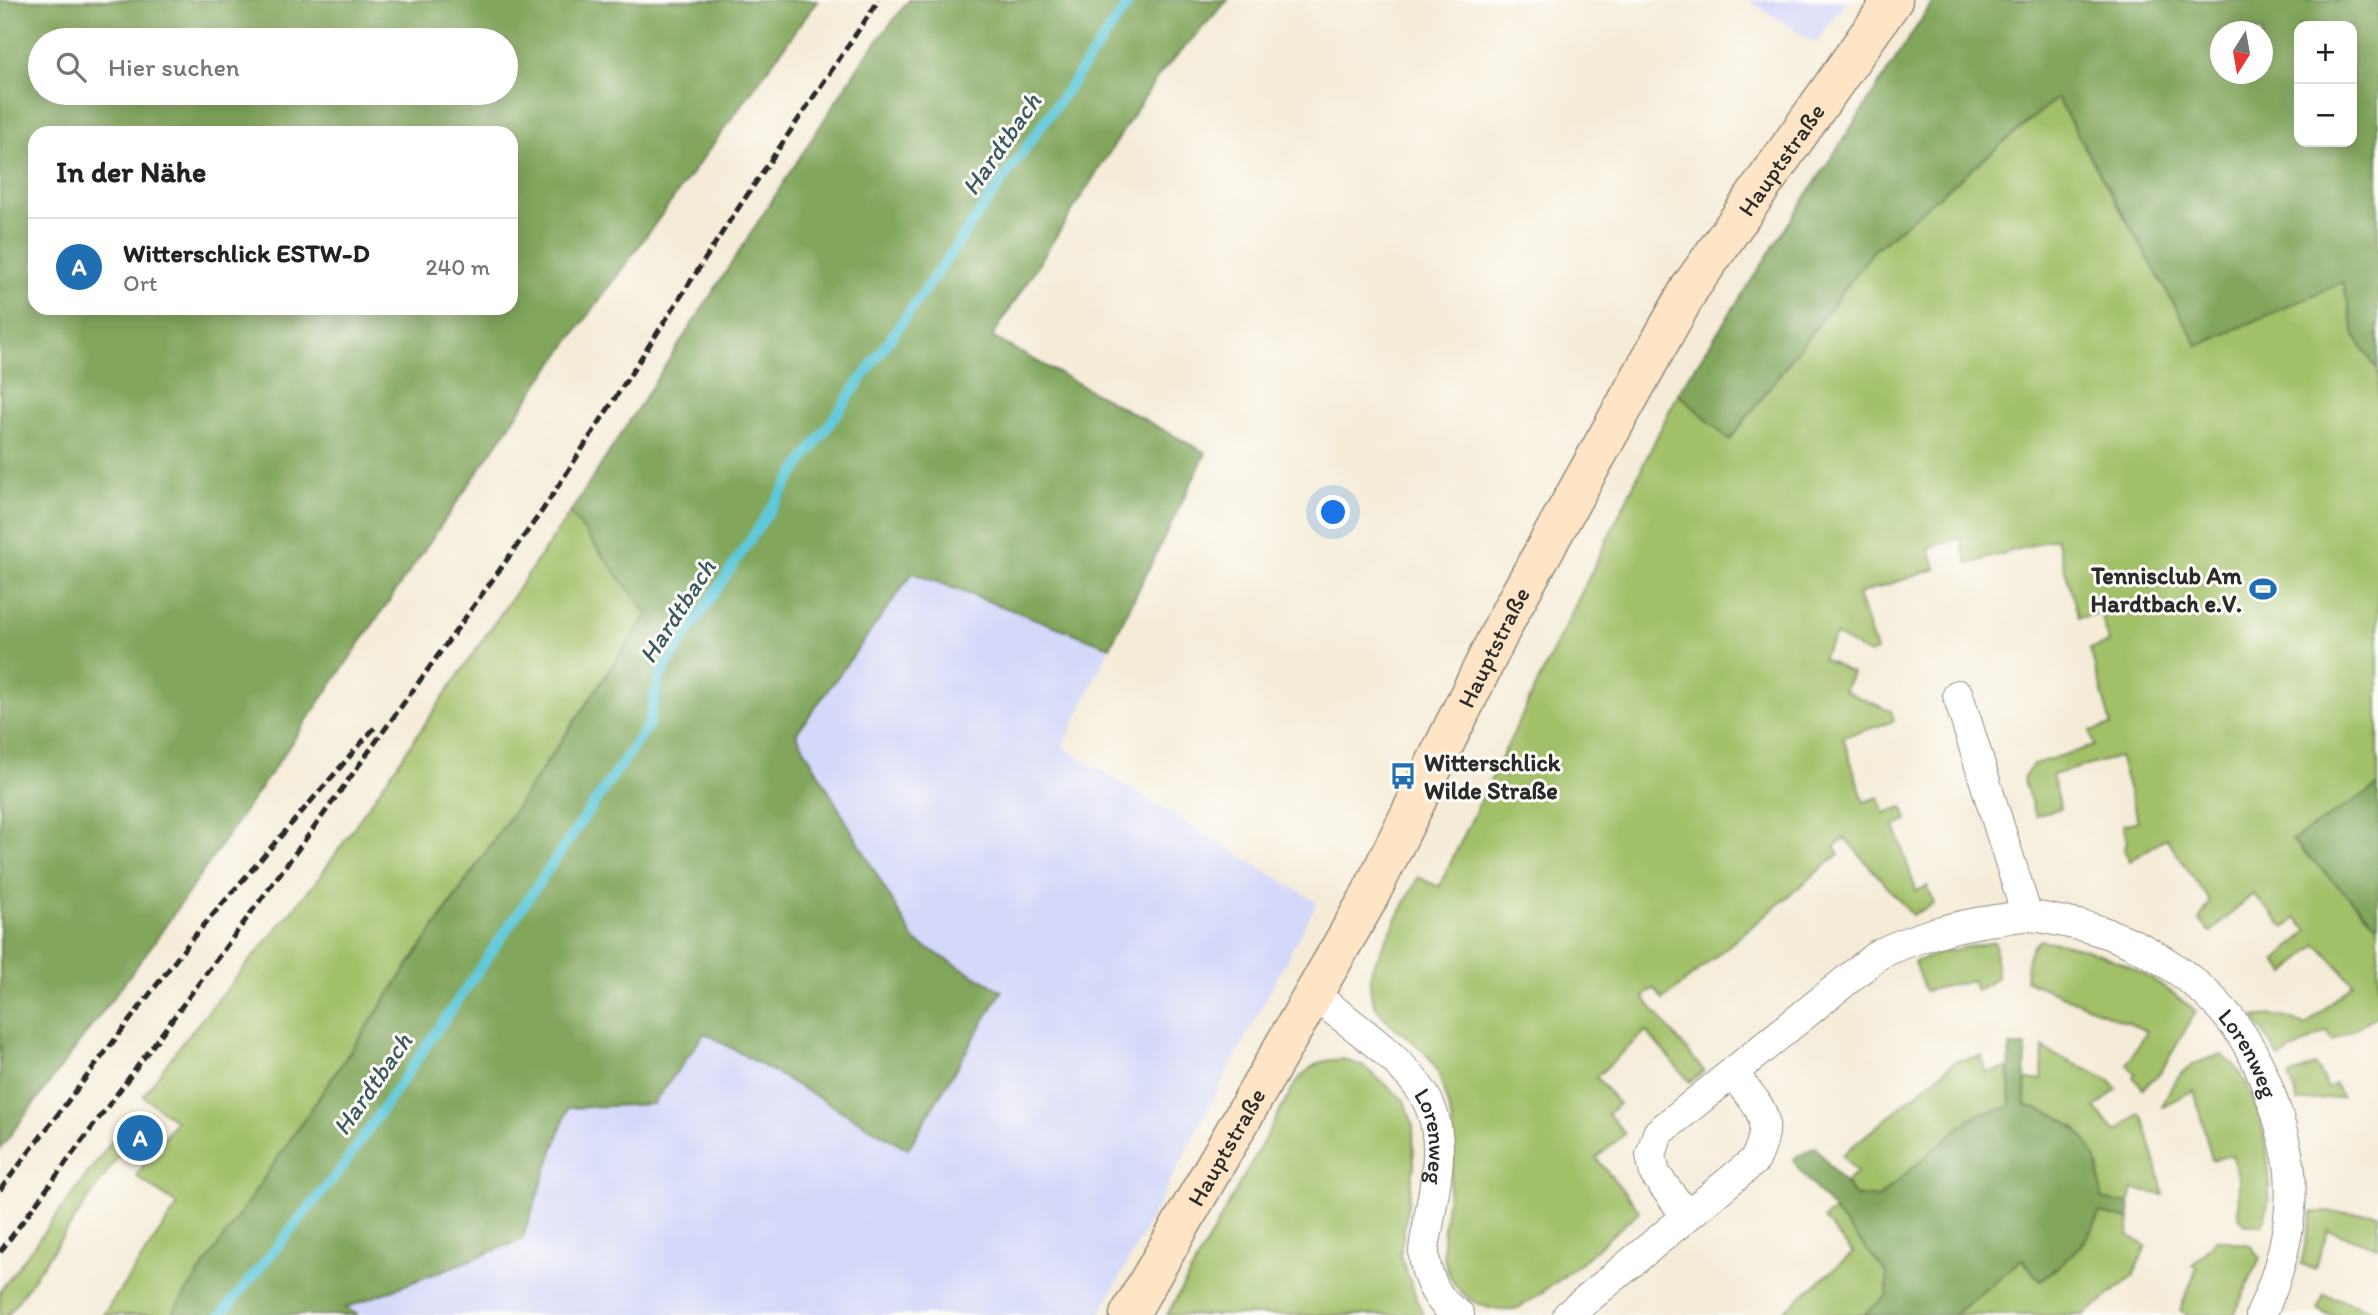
<!DOCTYPE html>
<html lang="de">
<head>
<meta charset="utf-8">
<style>
  body { margin:0; font-family:Itim,sans-serif; background:#f6f6f6; color:#222 }
  .controls { position:absolute; right:21px; top:21px; display:grid; overflow:hidden; border-radius:14px; box-shadow:0 4px 18px #0003 }
  .controls button { width:63px; height:63px; display:grid; place-items:center; padding:0; border:0; border-bottom:2px solid #e0e0e0; background:#fff; color:#222; font:35px sans-serif }
  .compass { position:absolute; left:2210px; top:21px; width:63px; height:63px; border-radius:50%; background:#fff; box-shadow:0 4px 18px #0003; rotate:191deg }
  .you { position:absolute; left:1334px; top:513px; width:24px; height:24px; margin:-18px; border:5px solid #fff; border-radius:50%; background:#1a73e8; box-shadow:0 0 0 10px #1a73e833 }
  .badge { display:grid; place-items:center; width:46px; height:46px; border-radius:50%; background:#1f6fb2; color:#fff; font-size:23px; font-weight:700 }
  .pin { position:absolute; translate:-50% -50%; border:4px solid #fff; box-shadow:0 2px 7px #0006 }
  .list { margin:0; padding:0; list-style:none }
  h2 { display:flex; justify-content:space-between; align-items:center; height:91px; margin:0; padding:0 28px; font-size:30px }
  h2 small { font-size:23px; font-weight:400; color:#767676 }
  .list li { display:grid; grid-template-columns:46px 1fr auto; gap:21px; align-items:center; box-sizing:border-box; height:98px; padding:0 28px; border-top:2px solid #e0e0e0 }
  .list b { display:block; font-size:26px; white-space:nowrap }
  .list p { margin:0; font-size:23px; white-space:nowrap; color:#767676 }
  .list em { font-size:23px; font-style:normal; color:#767676 }
  .icon { flex:none; width:38px; height:38px; fill:none; stroke:currentColor; stroke-width:2; stroke-linecap:round; stroke-linejoin:round }
  .map { position:relative; flex:none; width:2378px; height:1315px; overflow:hidden }
  .search { position:absolute; background:#fff; box-shadow:0 4px 18px #0003; left:28px; top:28px; width:490px; height:77px; display:flex; align-items:center; gap:18px; box-sizing:border-box; padding:0 24px; border-radius:38px; color:#767676; font-size:26px }
  .panel { position:absolute; background:#fff; box-shadow:0 4px 18px #0003; left:28px; top:126px; width:490px; height:189px; border-radius:21px }
  .map>svg:first-child { display:block }
</style>
</head>
<body>
<div class="map">
<svg width="2378" height="1315" viewBox="0 0 2378 1315">
  <rect width="100%" height="100%" fill="#fdfcf7"/>
  <filter id="ink" filterUnits="userSpaceOnUse"><feTurbulence type="fractalNoise" baseFrequency=".0143" numOctaves="2"/><feDisplacementMap in="SourceGraphic" scale="14" xChannelSelector="R" yChannelSelector="G"/><feConvolveMatrix kernelMatrix="1 2 1 2 8 2 1 2 1" color-interpolation-filters="sRGB"/></filter>
  <filter id="wash" filterUnits="userSpaceOnUse"><feTurbulence type="fractalNoise" baseFrequency=".00686" numOctaves="4" result="noise"/><feDisplacementMap in="SourceGraphic" scale="28" xChannelSelector="R" yChannelSelector="G"/><feGaussianBlur stdDeviation="1.57" result="paint"/><feColorMatrix in="noise" values="0 0 0 0 0 0 0 0 0 0 0 0 0 0 0 0 0 1.4 0 .05"/><feComposite in="paint" operator="in"/></filter>
  <g filter="url(#wash)">
    <rect width="100%" height="100%" fill="#f5ecd8"/>
    <!-- built -->
    <g fill="#d4d8f9">
      <polygon points="1748,0 1847,0 1816,43"/>
      <polygon points="913,572 1110,647 1063,747 1317,902 1100,1315 358,1315 344,1308 522,1240 568,1107 653,1104 705,1033 908,1149 1002,991 915,941 796,735"/>
    </g>
    <!-- green -->
    <g fill="#a2c068" stroke="#66764a" stroke-width="2">
      <path d="M2057,98L2198,346L2344,281L2355,336L2378,371V1015L2333,1041L2327,1031L2279,1058L2254,1017C2274,1013 2289,1017 2306,1026L2353,983L2317,944L2286,973L2275,961L2308,931L2296,918L2285,928L2253,894L2211,932L2199,920L2210,902L2166,838L2130,861L2124,850L2127,841L2123,825L2138,821L2119,757L2052,775L2061,808L2036,816L2023,779L2033,764L2094,746L2090,731L2111,725L2090,649L2109,643L2101,613L2079,618L2056,538L1968,564L1960,538L1929,548L1936,569L1858,594L1876,651L1869,654L1835,635L1822,658L1852,673L1844,691L1891,711L1894,721L1843,737L1864,802L1879,797L1884,813L1903,807L1907,821L1895,826L1916,891L1928,886L1934,904L1912,915L1845,838L1834,847L1839,854L1663,1000L1654,988L1643,997L1704,1071L1690,1082L1646,1031L1596,1077L1619,1104L1608,1114L1625,1134L1596,1158L1640,1211C1604,1241 1571,1274 1532,1299C1527,1302 1521,1308 1514,1309C1497,1313 1478,1306 1465,1295C1449,1282 1443,1263 1443,1243C1444,1196 1463,1152 1448,1106C1444,1093 1441,1077 1434,1065C1415,1030 1359,1023 1372,968L1418,877L1439,887L1678,393L1730,440L1875,249Z"/>
      <polygon points="570,513 648,613 171,1315 103,1315 178,1205 136,1176 176,1121 143,1096 181,1044 319,878"/>
      <path d="M2040,940C2100,947 2151,972 2196,1012L2160,1073L2143,1088L2133,1077L2135,1074L2127,1064L2147,1031L2025,980C2027,964 2026,949 2040,940Z"/>
      <polygon points="1995,942 1997,978 1976,991 1972,980 1925,991 1914,962 1943,952"/>
      <polygon points="2043,1047 2047,1051 2109,1080 2117,1089 2095,1108 2116,1132 2139,1113 2143,1117 2164,1195 2133,1189 2129,1204 2101,1199 2099,1167 2076,1127 2025,1105 2026,1080 2042,1080"/>
      <path d="M2222,1055C2226,1059 2232,1062 2235,1066C2262,1099 2280,1186 2262,1225H2246L2238,1217L2239,1182L2232,1155L2212,1160L2194,1090L2162,1107C2174,1074 2189,1062 2222,1055Z"/>
      <polygon points="1982,1056 1985,1073 2008,1068 2011,1107 1981,1113 1961,1126 1878,1198 1854,1195 1845,1183 1857,1173 1842,1155 1956,1061"/>
      <path d="M1343,1059L1364,1067L1404,1100L1413,1125L1414,1166L1400,1255L1423,1315H1167L1295,1084C1311,1065 1318,1060 1343,1059Z"/>
      <polygon points="2315,1065 2328,1088 2335,1084 2342,1097 2298,1102 2289,1076"/>
      <polygon points="115,1137 121,1150 115,1161 8,1315 0,1315 0,1291"/>
      <polygon points="1835,1210 1887,1274 1888,1296 1863,1315 1779,1315 1853,1253 1824,1219"/>
      <polygon points="2312,1212 2378,1213 2378,1247 2328,1230 2315,1269 2301,1265"/>
      <path d="M2099,1213L2130,1219L2128,1235L2146,1246L2133,1276L2084,1315H1954L2022,1259L2041,1281C2064,1261 2091,1243 2099,1213Z"/>
      <polygon points="2216,1239 2250,1245 2260,1258 2234,1315 2187,1315 2180,1310 2197,1268 2193,1265"/>
      <polygon points="2324,1294 2378,1312 2378,1315 2327,1315 2318,1309"/>
    </g>
    <!-- forest -->
    <g fill="#81a65c" stroke="#566844" stroke-width="2" fill-rule="evenodd">
      <path d="M0,0H818L539,383L153,944L0,1149ZM506,40V93H40V40ZM35,133H511V308H35Z"/>
      <polygon points="909,0 1228,0 1158,76 992,337 1206,453 1110,647 913,573 796,734 915,941 1002,991 908,1149 705,1033 653,1104 568,1108 522,1240 345,1308 358,1315 171,1315 648,614 570,513 864,58"/>
      <path d="M1934,0H2378V371L2355,336L2343,282L2198,346L2057,98L1875,249L1729,440L1678,393ZM2299,26H2352V142H2299ZM2220,32H2262V74H2220Z"/>
      <polygon points="2378,786 2378,926 2292,840"/>
      <path d="M2009,1046H2026L2025,1105C2076,1117 2102,1145 2101,1199L2129,1204L2130,1219L2099,1213C2090,1243 2064,1261 2040,1281L2022,1259L1954,1315H1863L1887,1296V1274L1799,1169L1793,1159L1815,1147L1854,1195L1878,1198L1961,1126L1981,1113L2011,1107Z"/>
    </g>
    <g fill="none" stroke-linecap="round" stroke-linejoin="round">
      <!-- stream -->
      <polyline stroke="#5ec8d9" stroke-width="10" points="221,1315 341,1169 649,724 659,678 681,643 799,467 1131,0"/>
    </g>
  </g>
  <g filter="url(#ink)">
    <g fill="none" stroke-linecap="round" stroke-linejoin="round">
      <defs>
        <g id="minor">
          <polyline points="1958,695 2027,916"/>
          <path id="s1" d="M1313,994C1349,1023 1415,1066 1431,1109C1445,1145 1435,1184 1429,1220C1428,1231 1424,1242 1424,1252C1425,1277 1438,1303 1459,1315"/>
          <path id="s2" d="M1686,1215L1655,1174L1651,1155L1658,1133L1879,954C1919,936 1952,926 1995,920C2006,919 2017,916 2027,916C2039,916 2052,920 2064,922C2143,936 2224,990 2258,1064C2266,1080 2271,1097 2277,1114C2282,1132 2288,1152 2290,1171C2294,1221 2281,1270 2261,1315"/>
          <path d="M1568,1315L1755,1160C1776,1117 1759,1107 1733,1074"/>
        </g>
        <g id="secondary">
          <path id="s3" d="M1129,1315L1367,901L1512,608L1690,288L1893,0"/>
        </g>
      </defs>
      <!-- minor casing -->
      <use href="#minor" stroke="#908c82" stroke-width="32"/>
      <!-- secondary casing -->
      <use href="#secondary" stroke="#908c82" stroke-width="41"/>
      <!-- minor -->
      <use href="#minor" stroke="#fff" stroke-width="30"/>
      <!-- secondary -->
      <use href="#secondary" stroke="#fde5c5" stroke-width="38"/>
      <!-- rail -->
      <g stroke="#2b2b2b" stroke-width="5" stroke-dasharray="10 5" stroke-linecap="butt">
        <polyline points="0,1190 191,940 376,726"/>
        <polyline points="0,1252 313,829 542,511 729,222 879,0"/>
      </g>
    </g>
  </g>
  <!-- icons -->
  <defs>
    <symbol id="stadium-bare" viewBox="-9 -9 18 18"><path d="M0-5a6.5 5 0 1 0 0 10a6.5 5 0 1 0 0-10ZM-3.5-1.8h7v3.6h-7Z" fill="#1f6fb2" stroke="#fdfcf7" stroke-width="2.5" paint-order="stroke"/></symbol>
    <symbol id="bus-bare" viewBox="-9 -9 18 18"><path d="M-5-6H5V4H4V6H2V4H-2V6H-4V4H-5ZM-3.5-4V0h7V-4ZM-3.5 1.2v1.5H-2V1.2ZM2 1.2v1.5H3.5V1.2Z" fill="#1f6fb2" stroke="#fdfcf7" stroke-width="2.5" paint-order="stroke"/></symbol>
  </defs>
  <g fill-rule="evenodd">
    <use href="#stadium-bare" x="2244" y="570" width="38" height="38"/>
    <use href="#bus-bare" x="1384" y="757" width="38" height="38"/>
  </g>
  <g text-anchor="middle" dominant-baseline="central" stroke-width="6" stroke-linejoin="round" paint-order="stroke">
    <!-- street labels -->
    <g font-size="24" fill="#2b2b2b" stroke="#fdfcf7">
      <text stroke="none"><textPath href="#s3" startOffset="1328">Hauptstraße</textPath></text>
      <text stroke="none"><textPath href="#s3" startOffset="761">Hauptstraße</textPath></text>
      <text stroke="none"><textPath href="#s2" startOffset="805">Lorenweg</textPath></text>
      <text stroke="none"><textPath href="#s1" startOffset="194">Lorenweg</textPath></text>
      <text stroke="none"><textPath href="#s3" startOffset="194">Hauptstraße</textPath></text>
    </g>
    <!-- poi labels -->
    <g font-size="24" font-weight="bold" fill="#2b2b2b" stroke="#fdfcf7" text-anchor="end">
      <text x="2242" y="575">Tennisclub Am<tspan x="2242" dy="28">Hardtbach e.V.</tspan></text>
      <text x="1424" y="762" text-anchor="start">Witterschlick<tspan x="1424" dy="28">Wilde Straße</tspan></text>
    </g>
    <!-- water labels -->
    <g font-size="26" font-style="italic" fill="#3a5a5f" stroke="#fdfcf7">
      <text transform="translate(1001 144) rotate(-55)">Hardtbach</text>
      <text transform="translate(677 611) rotate(-57)">Hardtbach</text>
      <text transform="translate(372 1084) rotate(-55)">Hardtbach</text>
    </g>
  </g>
</svg>
<div class="controls">
<button>+</button>
<button>−</button>
</div>
<svg class="compass" viewBox="-18 -18 36 36"><path d="M0-13l5 13h-10z" fill="#e53935"/><path d="M0 13l5-13h-10z" fill="#767676"/></svg>
<div class="you"></div>
<div class="pin badge" style="left:140px;top:1138px">A</div>
<div class="search"><svg class="icon" aria-label="search" viewBox="0 0 24 24"><circle cx="10" cy="10" r="6"/><path d="M15 15l6 6"/></svg>Hier suchen</div>
<section class="panel">
<h2>In der Nähe<small></small></h2>
<ul class="list">
<li><span class="badge">A</span><div><b>Witterschlick ESTW-D</b><p>Ort</p></div><em>240 m</em></li>
</ul>
</section>
</div>
</body>
</html>
